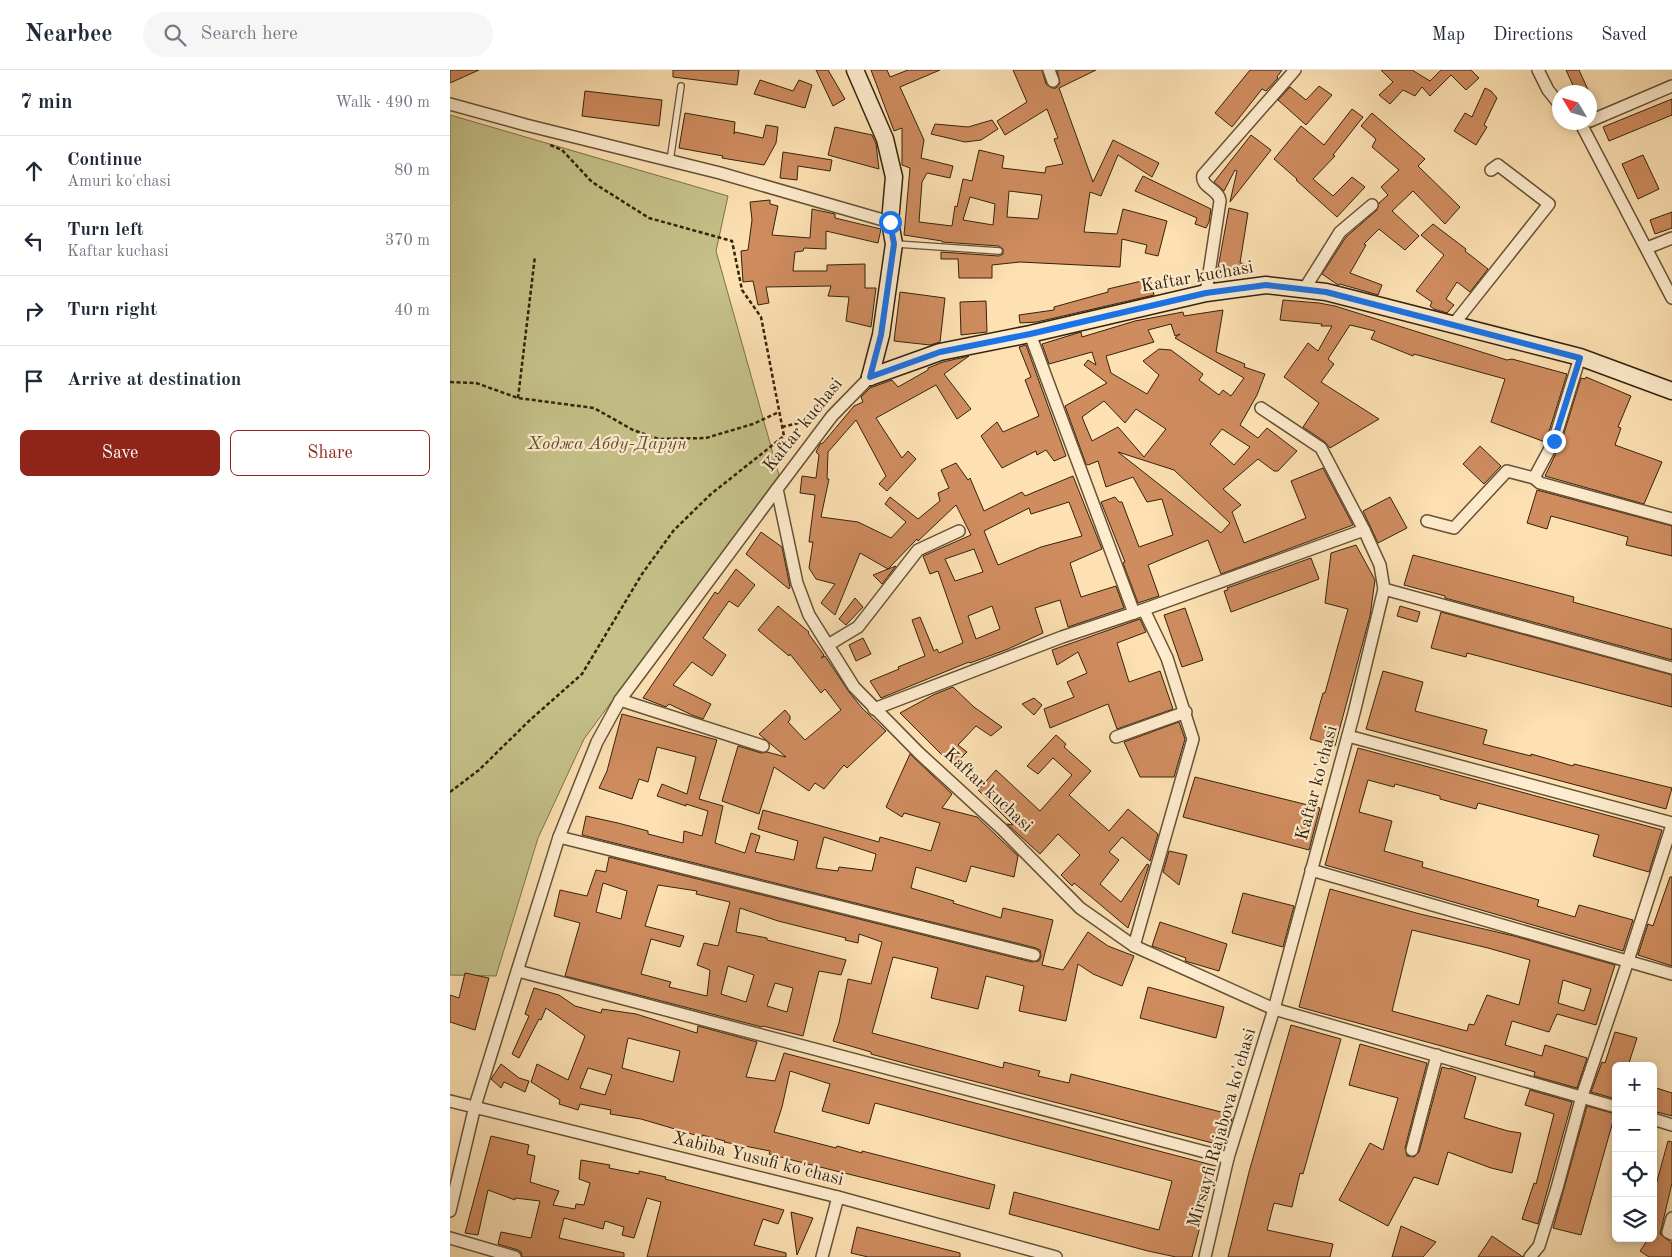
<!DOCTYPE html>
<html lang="en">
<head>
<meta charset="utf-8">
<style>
  body { margin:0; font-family:"Old Standard TT",serif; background:#f6f6f7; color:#1f2937 }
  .controls { position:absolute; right:15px; bottom:15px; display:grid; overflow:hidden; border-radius:8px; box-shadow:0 2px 8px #0003 }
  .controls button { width:45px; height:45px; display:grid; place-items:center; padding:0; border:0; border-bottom:1px solid #e0e1e3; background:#fff; color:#1f2937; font:25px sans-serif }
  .compass { position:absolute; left:1102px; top:15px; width:45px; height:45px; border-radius:50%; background:#fff; box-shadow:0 2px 8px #0003; rotate:308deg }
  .stop { position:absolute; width:15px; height:15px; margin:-11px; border:4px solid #1a73e8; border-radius:50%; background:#fff }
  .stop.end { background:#1a73e8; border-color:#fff; box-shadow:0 1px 5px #0008 }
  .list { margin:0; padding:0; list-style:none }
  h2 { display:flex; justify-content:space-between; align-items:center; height:65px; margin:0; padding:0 20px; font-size:21px }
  h2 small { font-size:16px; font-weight:400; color:#747a83 }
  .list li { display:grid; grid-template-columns:32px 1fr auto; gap:15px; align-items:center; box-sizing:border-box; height:70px; padding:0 20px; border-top:1px solid #e0e1e3 }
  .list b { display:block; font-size:19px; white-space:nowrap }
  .list p { margin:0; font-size:16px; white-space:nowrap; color:#747a83 }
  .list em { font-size:16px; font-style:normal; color:#747a83 }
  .actions { display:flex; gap:10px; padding:15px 20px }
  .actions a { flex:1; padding:11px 0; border:1px solid #8f2418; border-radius:8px; text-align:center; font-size:18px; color:#8f2418 }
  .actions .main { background:#8f2418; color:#fff }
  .icon { flex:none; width:28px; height:28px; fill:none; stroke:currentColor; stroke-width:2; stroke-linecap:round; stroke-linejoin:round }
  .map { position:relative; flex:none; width:1222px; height:1187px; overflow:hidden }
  header { display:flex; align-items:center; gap:30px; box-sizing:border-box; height:70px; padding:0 25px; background:#fff; border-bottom:1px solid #e0e1e3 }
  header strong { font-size:24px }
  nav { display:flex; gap:28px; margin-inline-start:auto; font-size:18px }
  .search { width:350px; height:45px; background:#f6f6f7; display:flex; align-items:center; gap:12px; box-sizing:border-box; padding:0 18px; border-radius:28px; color:#747a83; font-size:19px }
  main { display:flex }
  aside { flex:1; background:#fff }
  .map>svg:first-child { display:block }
</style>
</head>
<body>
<header>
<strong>Nearbee</strong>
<div class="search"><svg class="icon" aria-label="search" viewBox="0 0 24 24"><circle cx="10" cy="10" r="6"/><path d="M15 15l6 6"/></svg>Search here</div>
<nav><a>Map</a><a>Directions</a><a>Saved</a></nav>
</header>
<main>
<aside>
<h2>7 min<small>Walk · 490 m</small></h2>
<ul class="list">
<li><svg class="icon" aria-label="ahead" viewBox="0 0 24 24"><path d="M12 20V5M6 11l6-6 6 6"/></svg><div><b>Continue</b><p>Amuri ko'chasi</p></div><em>80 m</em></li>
<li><svg class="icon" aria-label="left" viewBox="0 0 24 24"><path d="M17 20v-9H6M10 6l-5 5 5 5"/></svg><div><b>Turn left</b><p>Kaftar kuchasi</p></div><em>370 m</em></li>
<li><svg class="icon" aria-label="right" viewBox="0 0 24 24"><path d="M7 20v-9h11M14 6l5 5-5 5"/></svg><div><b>Turn right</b></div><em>40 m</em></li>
<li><svg class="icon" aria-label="arrive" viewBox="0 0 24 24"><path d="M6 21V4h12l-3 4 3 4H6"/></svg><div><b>Arrive at destination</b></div></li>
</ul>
<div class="actions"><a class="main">Save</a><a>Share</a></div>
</aside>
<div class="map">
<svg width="1222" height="1187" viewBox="0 0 1222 1187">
  <rect width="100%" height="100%" fill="#fde1b3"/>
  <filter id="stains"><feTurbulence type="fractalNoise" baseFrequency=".004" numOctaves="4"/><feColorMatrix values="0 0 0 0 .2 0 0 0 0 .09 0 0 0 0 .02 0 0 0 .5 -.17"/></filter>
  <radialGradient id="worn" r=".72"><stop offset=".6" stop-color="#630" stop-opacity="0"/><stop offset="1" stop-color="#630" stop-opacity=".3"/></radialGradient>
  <!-- green -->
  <polygon fill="#c5c189" stroke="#7c724a" points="0,45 278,126 266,181 329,405 134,669 88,768 46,906 0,905"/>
  <!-- building -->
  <g fill="#cf8c5f" stroke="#34230c" fill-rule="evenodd">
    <polygon points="0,0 29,0 0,13"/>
    <polygon points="223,0 289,0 287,15 223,7"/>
    <polygon points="366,0 378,0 395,29 383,36"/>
    <path d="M421,0H437L440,7L458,0H490L450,17L474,70L471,88L503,96L500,108L477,103L472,112L469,152L502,156L505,136L507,137L513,109L522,111L529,80L554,86L552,98L595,103L596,97L613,94L604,69L608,68L597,39L555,65L547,51L577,32L563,0H592L596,14L602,18H606L610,13L607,0H646L609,18L643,112L663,70L709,93L702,107L668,85L651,126L640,122L634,162L667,164L673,139L717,151L708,186L695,183L697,175L672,169L670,197L570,192L542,195V208H509L508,189H491V182L549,186L553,184V179L549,176L492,172V171L454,165L460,98L452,95V58L444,61ZM559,121L592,125L588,149L557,147ZM520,127L545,134L543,155L513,150Z"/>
    <polygon points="800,0 832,0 827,7 828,8 817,20 816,21 812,19 782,57 765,43"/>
    <polygon points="931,0 962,0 980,11 991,0 1021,0 1029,8 1016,20 1001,5 980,26 972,17 965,26 953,20 940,34 929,25 943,12"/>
    <polygon points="1116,0 1129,0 1139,22 1126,22"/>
    <polygon points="310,10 343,21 349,10 362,15 355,38 304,24"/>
    <polygon points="869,16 882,25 856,55 828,30 840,17 856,30"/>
    <polygon points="1035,18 1041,21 1047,28 1034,55 1037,57 1026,75 1004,61 1015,43 1022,47"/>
    <polygon points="135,21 212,30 209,56 132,46"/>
    <polygon points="1222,29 1222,45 1159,71 1153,57"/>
    <polygon points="902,39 913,47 883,85 885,86 863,109 883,126 902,107 915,117 887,147 846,110 847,109 824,89 851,56 874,75"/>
    <polygon points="235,43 285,52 284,64 285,62 313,68 316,55 328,57 326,73 314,95 272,88 273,86 229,78"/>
    <polygon points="922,43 975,89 968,96 1010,137 995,154 963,121 942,141 969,166 955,180 929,159 914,174 916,175 900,203 932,215 928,225 890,214 888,215 872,204 896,167 927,140 929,133 938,125 931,117 949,100 922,77 926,69 911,56"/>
    <polygon points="542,50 548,59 531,70 515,72 481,64 485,54 518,57"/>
    <polygon points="385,57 422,65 426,74 429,99 378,85"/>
    <polygon points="801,65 821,80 780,132 787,101 785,100 774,121 764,112"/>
    <polygon points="333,82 382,90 380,101 348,96 347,110 330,108"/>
    <polygon points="1193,85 1209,119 1188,129 1172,94"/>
    <polygon points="693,106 761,139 759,152 756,158 745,154 747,148 685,121"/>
    <polygon points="320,130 320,134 328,136 322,165 360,168 362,139 385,144 385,148 431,159 428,173 376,161 376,179 354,178 353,181 345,182 343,201 377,201 377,195 415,194 415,218 426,218 421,257 396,251 399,227 378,226 381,216 316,217 319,233 308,235 303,211 293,212 291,181 298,180 302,150 300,132"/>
    <polygon points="779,138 798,143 790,193 799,194 798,205 767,203"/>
    <polygon points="1222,142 1222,158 1205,164 1200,150"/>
    <polygon points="983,154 1016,179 1015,181 1038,199 1020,222 1007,212 996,229 1004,235 997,243 984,239 980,236 982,232 966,221 994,185 971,165"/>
    <polygon points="700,209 704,225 587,252 570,253 569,245 604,240 604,237 658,222 658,219"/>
    <polygon points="450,222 495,228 490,272 480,275 444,271"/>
    <polygon points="833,230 869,233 885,236 1057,290 1062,289 1117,304 1097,368 1095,372 1041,352 1055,309 964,284 963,286 921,269 925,261 900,255 878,289 884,294 871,312 929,349 880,378 875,372 853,357 869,333 834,307 858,273 868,281 882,256 871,256 872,254 830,250"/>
    <polygon points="536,231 537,262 511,265 510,232"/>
    <path d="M773,240L766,282L795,294L794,297L815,304L807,325L790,355L808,368L817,358L847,381L828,401H824L808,389L773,419L791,435L782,442L794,473L856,448L841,411L873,398L903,455L771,504L758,470L698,495L709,526L688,533L673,493L675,492L651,432L665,427L669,432H672L689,477L723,465L712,429L697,432L683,407L656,417L648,391L638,395L636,394L615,336L657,313L634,295L638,290L646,295L642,282L599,294L592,274L631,262L632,267L685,251L733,242L734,246ZM721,254L725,266L730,264L725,268L794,308L781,326L773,320L769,325L749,310L753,304L721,280L709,279L693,291L709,305L697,324L661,303L656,286L704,272L698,260ZM654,331L675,353L686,339L716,359L694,387L668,357L642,371L632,347ZM772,359L800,377L784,395L760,374ZM668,382L724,400L780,453L771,463Z"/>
    <polygon points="576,275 616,386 604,391 596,380 587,385 586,381 552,398 531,366 547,352 553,362 589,346 575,310 581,307 569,277"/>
    <path d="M519,286L494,304L521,339L507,349L486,315L426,348L452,388L458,381L466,389L437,421L429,414L436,406L406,350L378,382L377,409H379L371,447L408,452L441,468L456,452L435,434L440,427L468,449L490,431L488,423L499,418L491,400L506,393L518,410L520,408L534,441L572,422L575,426L623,406L652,479L620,493L631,527L666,516L674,538L618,557L610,530L585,538L593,563L558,579L520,593L519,592L431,628L420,611L449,599L448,597L475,586L462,550L470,547L484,581L487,579L489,583L513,573L488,501L480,504L473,486L521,465L506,435L468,471L467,469L438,499L446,496L432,514L423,505L438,499L410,483L385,545L371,533L385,514L366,509L359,498L363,472H359L365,425L350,423L352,406L366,408L369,385L366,382L370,374L373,373L404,336L413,332L411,327L420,318L442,310L448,317L478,300V298L493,292ZM619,432L632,466L591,477L548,495L534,461L579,438L581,444ZM524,479L533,502L505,511L495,489ZM542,536L550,559L526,569L518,546Z"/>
    <polygon points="1136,307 1181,326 1168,357 1171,358 1165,375 1212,392 1194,434 1095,406 1111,373 1131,308 1135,309"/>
    <polygon points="1030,376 1051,396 1034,414 1013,394"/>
    <polygon points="1087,420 1222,456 1222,486 1176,475 1178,467 1101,446 1097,459 1077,453"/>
    <polygon points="940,427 957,458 928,473 913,441"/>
    <polygon points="311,462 332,477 340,517 339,519 296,484"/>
    <polygon points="906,475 925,510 920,546 885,676 860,669 873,623 875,623 898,539 875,533 881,483"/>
    <polygon points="963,485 1124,527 1123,532 1222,559 1222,590 995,528 995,526 954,515"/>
    <polygon points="861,488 869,509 781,542 774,521 778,520 777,518"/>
    <polygon points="286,499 305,515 288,537 279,531 253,568 276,585 262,606 242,592 223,615 261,634 253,649 242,645 219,634 216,637 193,628 265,522 268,524"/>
    <polygon points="405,528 413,537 396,555 389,549"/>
    <polygon points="328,536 359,562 358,563 374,585 371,588 375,586 399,622 412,638 436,661 397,698 394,695 374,719 365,713 359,721 324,697 309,744 272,731 288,676 311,683 317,682 336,687 309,664 335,640 340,646 340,650 338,652 355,670 391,640 375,619 371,623 340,584 339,586 308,560"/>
    <polygon points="950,536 970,542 967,552 947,546"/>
    <polygon points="735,538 753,590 732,597 714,545"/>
    <polygon points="991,542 1222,605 1222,637 1017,583 1016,587 981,578"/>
    <polygon points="690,549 696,562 667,573 679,612 710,601 723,639 667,659 658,634 600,658 594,639 624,627 617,612 637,603 628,582 607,595 602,580"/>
    <polygon points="413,568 421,584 406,591 399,575"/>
    <polygon points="933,601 973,612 965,641 1037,660 1033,674 1081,686 1081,684 1123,696 1124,694 1222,718 1216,739 916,659"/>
    <polygon points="503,617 524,637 552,657 541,666 526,656 508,675 517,682 503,696 450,643 483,625"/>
    <polygon points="584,628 592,635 584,645 572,634"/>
    <path d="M172,644L267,670L249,729L273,736L265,773L295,783L301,763L310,766L305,782L344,790L348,771L308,759L313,740L429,772L430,767L481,781L490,753L454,743L452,747L436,737L460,684L502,724L492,738L527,747L568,786L564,807L521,796L516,812L466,797L461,818L504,831L503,833L551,848L553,838L603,850L592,895L613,900L638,862L658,876L684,886L672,916L643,904L628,894L616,951L569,941L574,916L536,906L528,939L481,928L488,898L443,887L422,963L553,998L554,992L590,1001L588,1006L619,1013L621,1004L783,1045L774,1076L461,995L421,984V982L383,971L389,953L398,909L421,914L432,872L409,864L408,873L395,870L396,868L328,851L290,838L286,862L317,868V870L396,890L391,905L369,901L353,966L313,956L312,957L115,906L130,853L104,846L110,820L137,826L146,800L156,802L159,787L582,892L589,891L591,886L590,880L586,878L132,765L136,746L168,753L198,761V764L233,773L234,761L252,766L258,741L236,734V736L207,726L212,714L237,724L246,687L207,677L198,712L189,709L182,729L149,718L157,701ZM374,767L426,784L422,801L389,797L388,801L366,798ZM153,813L177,821L171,849L146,842ZM208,815L247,821L246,824L280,832L268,876L254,873L247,895L260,900L257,926L219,917L221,912L191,904L201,869L230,877L234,866L195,856ZM278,896L304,905L296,932L271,924ZM325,913L343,918L337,942L317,936Z"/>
    <polygon points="729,652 735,669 724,707 690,707 674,672"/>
    <polygon points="606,665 616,674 614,677 641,701 619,725 659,761 678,739 708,764 700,791 672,767 659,782 669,790 650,814 671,832 697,794 699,795 678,858 640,826 624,813 622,816 611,805 630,785 608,764 590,784 557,754 563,755 528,720 546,700 590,741 622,705 603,688 588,704 577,696"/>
    <polygon points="908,678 1212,760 1199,802 1143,786 1149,765 1028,733 1026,739 990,729 990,726 945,714 944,717 918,710 909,742 942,751 934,781 973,792 972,797 1089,830 1087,836 1125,847 1129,835 1183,850 1173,881 875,795"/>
    <polygon points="745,707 870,738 859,780 733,747"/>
    <polygon points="719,781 737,785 729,815 713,802"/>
    <polygon points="1220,807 1222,807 1222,896 1188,885 1198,854 1203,856"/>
    <path d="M880,819L970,844L1064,866L1165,895L1146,955L1107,944L1099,962L1062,951L1055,975L1092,986L1095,975L1137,988L1127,1018L1084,1006L1085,1002L1050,992L849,937ZM962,860L1038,878L1080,890L1069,935L1037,925L1024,955L1019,954L1017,961L942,941ZM1113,910L1141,919L1134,941L1108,933Z"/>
    <polygon points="793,823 844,836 833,877 782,863"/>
    <polygon points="710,852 777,874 769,901 735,891 736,888 702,876"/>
    <polygon points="15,903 39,908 25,960 0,952 0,925 9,928"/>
    <polygon points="698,917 774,937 766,968 690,948"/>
    <path d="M84,918L109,925L125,936L151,943L152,939L186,944L247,963L248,956L307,972L296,1007L325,1011L334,983L766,1096L742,1187H726L698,1181L559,1144L564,1122L709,1160L722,1111L425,1033L419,1054L372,1041L380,1014L340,1001L332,1037L324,1062L386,1078L387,1076L412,1083V1081L545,1115L539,1139L346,1091L319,1084L320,1081L274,1072L275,1071L252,1065V1067L191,1049L160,1044L161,1040L130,1034L128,1040L109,1034L110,1030L81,1012L87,994L118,1010L135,966L96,938L91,950L89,949L69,988L62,984L79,946L75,944ZM178,968L230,981L223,1012L172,998ZM138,998L162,1005L155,1025L130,1018Z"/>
    <polygon points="841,955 891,969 853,1104 850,1103 842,1137 824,1133 817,1160 883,1174 880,1187 778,1187 799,1102"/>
    <polygon points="1165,962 1187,968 1178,996 1166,996 1166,1029 1141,1022 1152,992 1155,993"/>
    <polygon points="910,974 977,993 955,1078 957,1086 964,1087 969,1082 992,997 1000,999 1000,998 1026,1007 1014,1048 1058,1061 1071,1063 1062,1103 1041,1098 998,1082 988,1115 964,1107 938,1156 889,1130 920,1073 933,1080 948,1028 899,1015"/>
    <polygon points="51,994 69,1008 79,1011 75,1022 54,1012 51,1018 41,1009"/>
    <polygon points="1203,1017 1222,1023 1222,1046 1203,1041"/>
    <polygon points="1080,1020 1122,1032 1088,1154 1072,1149 1084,1113 1086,1114 1104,1044 1075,1035"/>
    <polygon points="1137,1036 1165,1044 1131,1165 1103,1158"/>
    <polygon points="41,1066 79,1075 77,1084 85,1086 80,1112 109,1121 103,1135 125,1139 126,1134 134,1135 140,1113 129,1109 131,1090 160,1095 159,1098 189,1104 189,1101 216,1107 215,1109 334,1140 328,1154 313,1149 304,1175 336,1183 336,1187 197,1187 211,1132 197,1128 184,1168 172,1165 174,1157 155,1151 153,1159 114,1148 109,1168 174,1183 174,1187 72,1187 71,1182 68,1180 48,1174 51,1162 81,1168 90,1131 65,1128 65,1130 38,1120 28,1165 15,1163"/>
    <polygon points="1218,1071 1222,1072 1222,1113 1210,1164 1222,1173 1222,1187 1199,1187 1190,1181 1199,1168 1203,1168 1203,1126"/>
    <polygon points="341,1142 363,1148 347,1185"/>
    <polygon points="951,1156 986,1172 973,1187 942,1187"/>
    <polygon points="407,1157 510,1183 510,1187 418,1187 401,1183"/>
    <polygon points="1042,1166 1073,1187 1028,1187"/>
  </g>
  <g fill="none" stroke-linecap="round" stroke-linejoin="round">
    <defs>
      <g id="lane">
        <polyline points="220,91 231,16"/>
        <polyline points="447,174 549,181"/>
      </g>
      <g id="street">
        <polyline points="599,0 603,11"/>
        <polyline points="1088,0 1098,20 1110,35"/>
        <polyline points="0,34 76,55 270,103 440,152"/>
        <polyline points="1140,51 1222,16"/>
        <polyline points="1129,52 1131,54 1222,228"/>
        <polyline points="1197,178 1222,168"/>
        <polyline points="855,218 890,162 922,135"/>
        <path d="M756,223L770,131C769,119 750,117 753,105L845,0"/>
        <polyline points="1003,255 1099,134 1048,95 1041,100"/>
        <polyline points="580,264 684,543"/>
        <polyline points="1130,287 1104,371 1084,408 1090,413 1222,449"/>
        <polyline points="420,307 382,346 327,419 347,513 359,545 404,617 469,683 552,759 630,838 684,876 824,939 1166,1037"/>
        <polyline points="811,338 871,378 914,460"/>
        <polyline points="977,451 1004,458 1057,401 1084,408"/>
        <polyline points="934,519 1222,598"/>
        <polyline points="378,575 408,557 468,480 509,461"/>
        <polyline points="170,630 313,676"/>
        <polyline points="424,639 612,567 684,543 914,460 930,495 934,519 904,643 824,939 778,1088 755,1187"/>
        <polyline points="898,666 1222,753"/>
        <polyline points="666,667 736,642"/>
        <polyline points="109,767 584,885"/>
        <polyline points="861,800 1222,904"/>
        <polyline points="684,876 743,669 717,588 694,540"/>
        <polyline points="68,901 778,1088"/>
        <polyline points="0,1031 388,1127 606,1187"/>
        <polyline points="1203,1049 1222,1055"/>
        <polyline points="962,1080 987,985"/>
        <polyline points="0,1141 25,1036 109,767 147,672 170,630 327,419"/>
        <polyline points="1222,1148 1218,1162 1222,1164"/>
        <polyline points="0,1168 65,1187"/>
        <polyline points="372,1187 388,1127"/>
        <polyline points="1080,1187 1089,1176 1107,1118 1132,1026 1178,891 1222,755"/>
      </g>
      <g id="secondary">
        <polyline points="405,0 435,69 444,107 440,152 444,174 431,265 420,307"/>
        <polyline points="420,307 490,282 580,264 756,223 816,215 876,222 1130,287 1222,321"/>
      </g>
    </defs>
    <!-- lane casing -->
    <use href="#lane" stroke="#665236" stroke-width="8"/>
    <!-- street casing -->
    <use href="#street" stroke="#665236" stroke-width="14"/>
    <!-- secondary casing -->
    <use href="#secondary" stroke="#34230c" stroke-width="19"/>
    <!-- path -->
    <g stroke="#34230c" stroke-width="2.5" stroke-dasharray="4 2.5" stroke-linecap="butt">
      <polyline points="0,312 26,313 68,328 144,338 183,360 209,369 256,368 303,354 329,342"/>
      <polyline points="68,328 85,186"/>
      <polyline points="332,357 365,349"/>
      <polyline points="329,370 335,388"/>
      <polyline points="0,722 29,700 80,650 132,604 192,504 224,460 261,424 334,366 311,247 292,220 282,171 199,148 142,112 112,80 98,74"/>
    </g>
    <!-- lane -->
    <use href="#lane" stroke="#feecce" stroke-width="5.5"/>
    <!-- street -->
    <use href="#street" stroke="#feecce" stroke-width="11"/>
    <!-- secondary -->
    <use href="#secondary" stroke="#feecce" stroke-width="16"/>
  </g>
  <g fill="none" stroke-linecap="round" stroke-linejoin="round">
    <!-- route -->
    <polyline stroke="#1a73e8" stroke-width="6" points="440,152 444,174 431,265 420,307 490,282 580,264 756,223 816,215 876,222 1130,288 1104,371"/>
  </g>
  <g text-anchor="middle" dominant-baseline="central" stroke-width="4.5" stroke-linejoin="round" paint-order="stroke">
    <!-- street labels -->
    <g font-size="18" fill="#34230c" stroke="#feecce">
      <text transform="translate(747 207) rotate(-10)">Kaftar kuchasi</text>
      <text transform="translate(353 355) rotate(-51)">Kaftar kuchasi</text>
      <text transform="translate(867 713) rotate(-75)">Kaftar ko'chasi</text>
      <text transform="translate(538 720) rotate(43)">Kaftar kuchasi</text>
      <text transform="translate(772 1058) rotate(-74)">Mirsayfi Rajabova ko'chasi</text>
      <text transform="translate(308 1089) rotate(14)">Xabiba Yusufi ko'chasi</text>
    </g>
    <!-- park labels -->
    <g font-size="18" font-style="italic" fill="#605232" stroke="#feecce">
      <text x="157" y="374">Ходжа Абду-Дарун</text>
    </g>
  </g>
  <rect width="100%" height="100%" filter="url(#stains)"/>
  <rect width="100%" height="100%" fill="url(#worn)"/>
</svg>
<div class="controls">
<button>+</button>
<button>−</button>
<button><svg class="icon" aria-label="locate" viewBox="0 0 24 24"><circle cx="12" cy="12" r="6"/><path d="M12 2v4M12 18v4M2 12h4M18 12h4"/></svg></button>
<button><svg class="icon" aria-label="layers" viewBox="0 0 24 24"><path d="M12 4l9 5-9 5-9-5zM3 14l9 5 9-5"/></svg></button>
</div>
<svg class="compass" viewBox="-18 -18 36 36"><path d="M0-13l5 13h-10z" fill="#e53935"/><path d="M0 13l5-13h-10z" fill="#747a83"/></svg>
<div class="stop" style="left:440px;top:152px"></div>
<div class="stop end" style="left:1104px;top:371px"></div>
</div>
</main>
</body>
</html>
